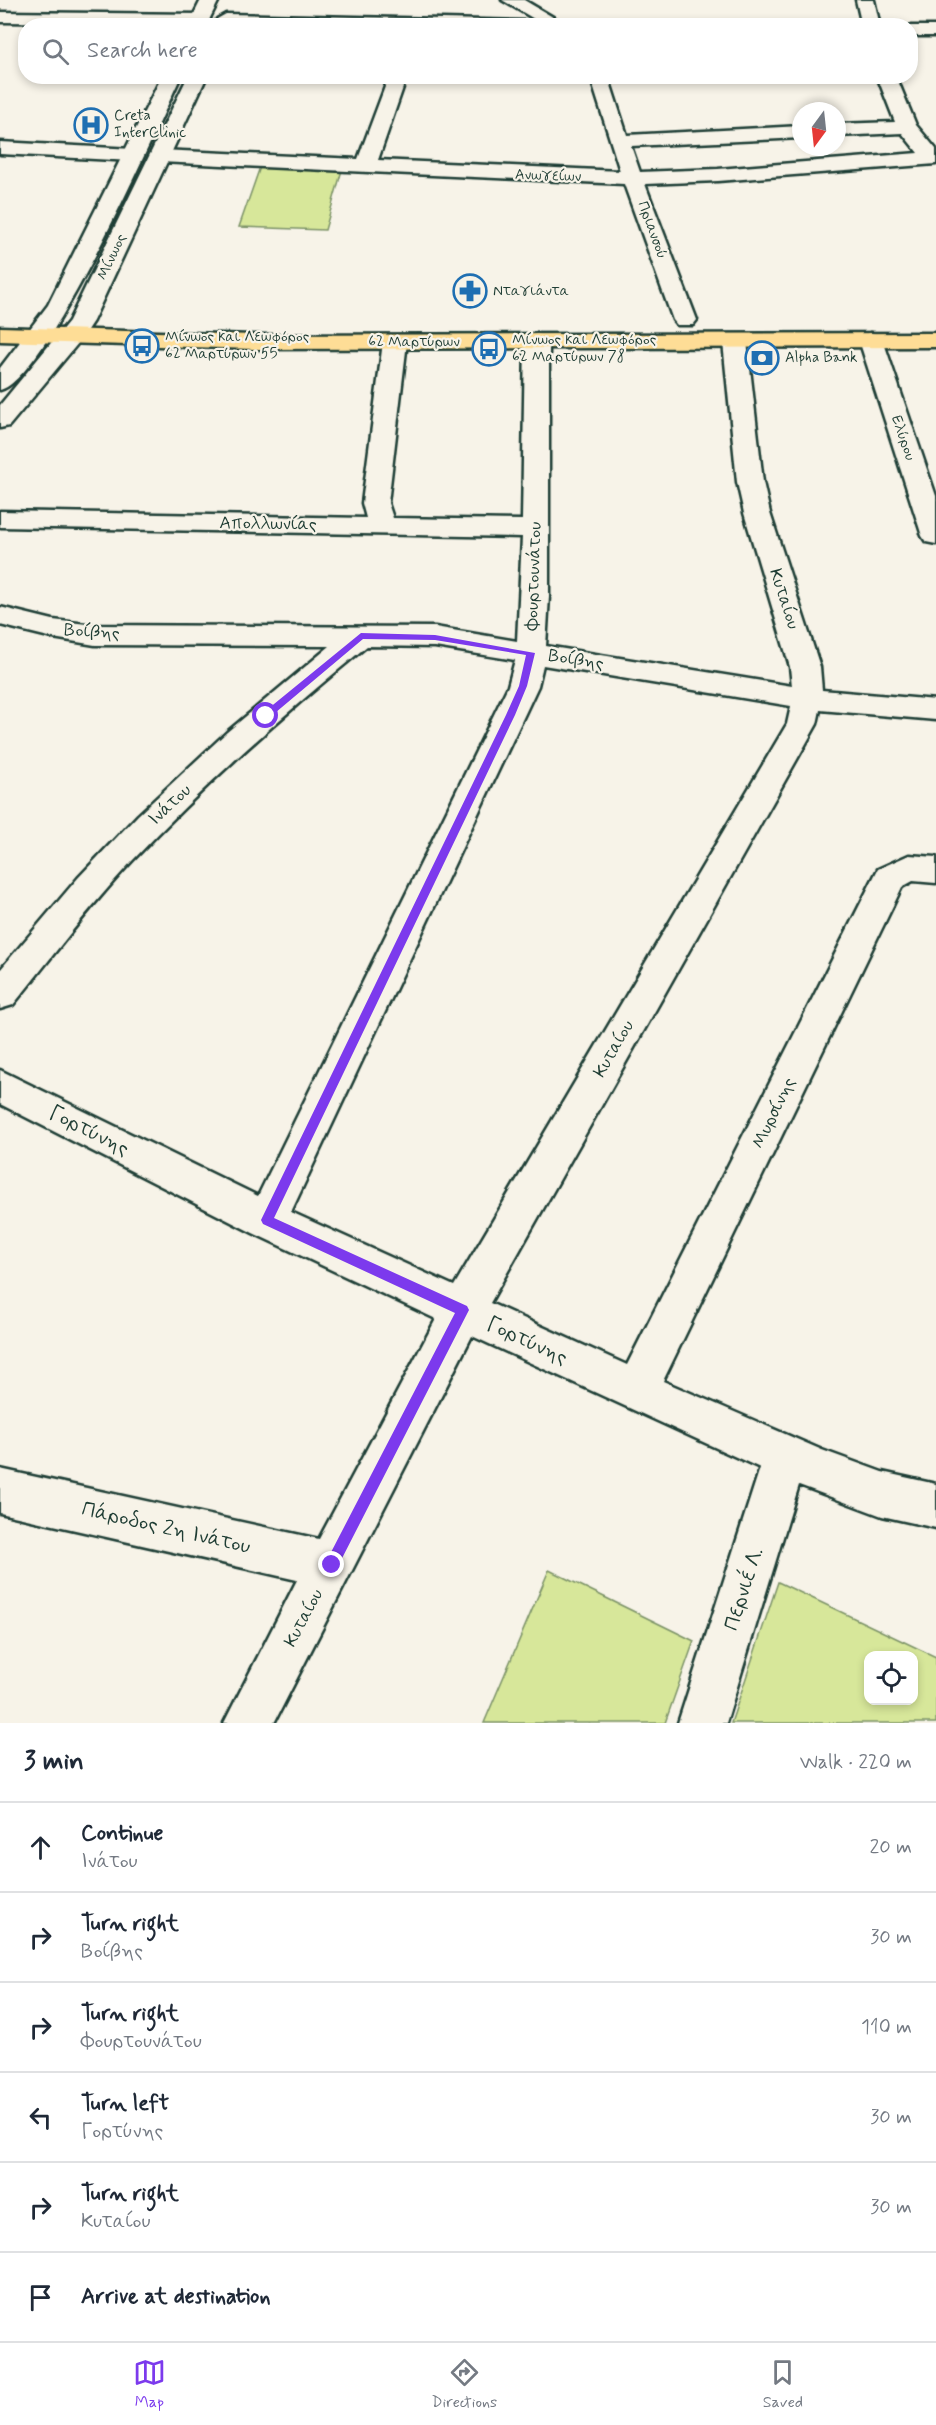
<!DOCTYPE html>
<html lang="en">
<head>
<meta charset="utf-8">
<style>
  body { margin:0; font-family:Mynerve,sans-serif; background:#f2f2f3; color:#1f2937 }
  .controls { position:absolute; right:18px; bottom:18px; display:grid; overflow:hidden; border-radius:12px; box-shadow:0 3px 9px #0003 }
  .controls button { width:54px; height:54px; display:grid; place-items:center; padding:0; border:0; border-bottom:2px solid #e0e1e3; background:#fff; color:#1f2937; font:30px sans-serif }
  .compass { position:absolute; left:792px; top:102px; width:54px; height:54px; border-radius:50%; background:#fff; box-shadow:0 3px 9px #0003; rotate:195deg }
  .stop { position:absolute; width:18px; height:18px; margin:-14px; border:4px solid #7c3aed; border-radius:50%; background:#fff }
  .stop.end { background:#7c3aed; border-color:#fff; box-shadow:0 2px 6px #0008 }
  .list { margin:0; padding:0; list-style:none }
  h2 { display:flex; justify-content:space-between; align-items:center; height:78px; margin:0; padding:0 24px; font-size:26px }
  h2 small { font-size:20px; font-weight:400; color:#747a83 }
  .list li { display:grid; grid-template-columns:39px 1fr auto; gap:18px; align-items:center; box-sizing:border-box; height:90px; padding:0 24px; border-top:2px solid #e0e1e3 }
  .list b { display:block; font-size:22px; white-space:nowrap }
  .list p { margin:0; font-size:20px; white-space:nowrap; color:#747a83 }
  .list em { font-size:20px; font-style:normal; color:#747a83 }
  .icon { flex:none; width:33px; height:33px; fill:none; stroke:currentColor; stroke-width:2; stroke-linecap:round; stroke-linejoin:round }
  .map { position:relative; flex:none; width:936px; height:1723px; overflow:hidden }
  .search { position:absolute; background:#fff; box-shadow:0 3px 9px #0003; left:18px; right:18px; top:18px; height:66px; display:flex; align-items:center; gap:15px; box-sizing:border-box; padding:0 21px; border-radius:24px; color:#747a83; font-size:22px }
  .sheet { height:618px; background:#fff }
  nav { display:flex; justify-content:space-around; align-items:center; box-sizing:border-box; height:84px; border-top:2px solid #e0e1e3; background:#fff; font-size:16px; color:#747a83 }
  nav a { display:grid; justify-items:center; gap:3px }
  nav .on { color:#7c3aed }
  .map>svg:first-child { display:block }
</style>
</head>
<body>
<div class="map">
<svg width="936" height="1723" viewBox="0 0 936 1723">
  <rect width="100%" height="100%" fill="#f7f3e8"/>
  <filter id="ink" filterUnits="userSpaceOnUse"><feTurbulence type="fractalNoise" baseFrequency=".0167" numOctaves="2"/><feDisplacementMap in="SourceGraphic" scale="12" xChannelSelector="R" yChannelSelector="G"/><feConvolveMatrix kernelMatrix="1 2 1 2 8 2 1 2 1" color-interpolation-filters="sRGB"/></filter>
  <g filter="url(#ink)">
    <!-- green -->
    <g fill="#d7e79a" stroke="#7b9267" stroke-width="1.5" fill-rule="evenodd">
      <polygon points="260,167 342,170 325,230 239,227"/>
      <polygon points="549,1570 694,1641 665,1723 484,1723"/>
      <path d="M778,1582L936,1657V1723H731ZM868,1656H914V1700H868Z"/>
    </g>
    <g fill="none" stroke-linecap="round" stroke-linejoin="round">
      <defs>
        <g id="street">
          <polygon points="502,0 524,0 568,26 546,26"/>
          <polygon points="856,0 874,0 880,26 862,26"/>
          <polygon points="0,12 201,14 210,19 201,24 0,22"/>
          <polygon points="226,14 526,21 534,26 279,26 220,23 217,19"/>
          <rect x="910" y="26" width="26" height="10"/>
          <polygon points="389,76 407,76 378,160 620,171 590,76 608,76 627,135 801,126 801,138 631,146 640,172 718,169 918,153 902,133 837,136 837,124 895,122 877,76 896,76 916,125 936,149 936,164 718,181 645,184 697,320 693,325 677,325 673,320 624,184 160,162 153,160 150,156 153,152 160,150 358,159"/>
          <polygon points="0,142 133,149 140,151 143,155 140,159 133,161 0,154"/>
          <polygon points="871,333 879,335 883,340 936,496 936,544 926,542 922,536 859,340 863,335"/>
          <path d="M537,334L545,336L549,341V596L546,646L792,686L790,667L744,513L737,482L723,342L727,337H743L747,342L763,482L770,513L820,667L822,690L936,700V720L820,710L817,724L490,1303L627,1365L878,869L909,855L936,857V883L913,881L902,887L663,1381L822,1450L882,1472L936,1484V1528L882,1516L799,1485L726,1723H678L760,1468L472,1336L274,1723H224L297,1580L0,1513V1469L319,1539L436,1319L253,1233L0,1104V1070L258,1196L508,686L515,660L435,647L367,646C285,713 205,784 132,861C89,907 52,957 13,1005L0,1009V970L78,878L138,815L227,732L330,646L95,645L53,638L0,625V607L53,620L95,625L435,627L517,641L522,537L0,527V511L366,518L362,503L383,342L387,337H403L407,342L388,503L393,518L522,520L525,341L529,336ZM543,665L791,706L787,724L454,1286L291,1212L538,686Z"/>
        </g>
        <g id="secondary">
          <polygon points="201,0 219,0 206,26 188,26"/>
          <path d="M162,76H181C156,129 47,379 0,390V368L48,305Z"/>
          <polygon points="188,76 207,76 93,321 79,342 9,426 0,428 0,405 69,321"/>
        </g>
        <polygon id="primary" points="0,327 253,335 936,333 936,347 253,349 0,341"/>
      </defs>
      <!-- street casing -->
      <use href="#street" stroke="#1f3d34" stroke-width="5"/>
      <!-- secondary casing -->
      <use href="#secondary" stroke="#1f3d34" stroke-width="5"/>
      <!-- primary casing -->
      <use href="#primary" stroke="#1f3d34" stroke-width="5"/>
      <!-- street -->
      <use href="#street" fill="#f7f3e8" fill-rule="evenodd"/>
      <!-- secondary -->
      <use href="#secondary" fill="#f7f3e8" fill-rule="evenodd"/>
      <!-- primary -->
      <use href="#primary" fill="#fedd96" fill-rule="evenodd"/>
    </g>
  </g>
  <!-- route -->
  <polygon fill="#7c3aed" points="361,633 435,635 535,653 527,686 515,715 274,1218 467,1306 469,1310 336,1570 332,1572 325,1565 327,1560 455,1313 263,1224 261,1220 506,715 519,686 526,655 435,640 363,639 269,718 263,718 263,713"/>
  <!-- icons -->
  <defs>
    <symbol id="hospital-ring" viewBox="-11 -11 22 22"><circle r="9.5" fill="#f7f3e8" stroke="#1f6fb2" stroke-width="1.5"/><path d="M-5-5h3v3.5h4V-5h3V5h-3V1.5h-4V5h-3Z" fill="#1f6fb2"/></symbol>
    <symbol id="pharmacy-ring" viewBox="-11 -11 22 22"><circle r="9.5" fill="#f7f3e8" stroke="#1f6fb2" stroke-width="1.5"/><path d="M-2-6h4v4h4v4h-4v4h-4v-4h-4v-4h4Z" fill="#1f6fb2"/></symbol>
    <symbol id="bus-ring" viewBox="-11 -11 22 22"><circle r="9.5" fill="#f7f3e8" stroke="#1f6fb2" stroke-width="1.5"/><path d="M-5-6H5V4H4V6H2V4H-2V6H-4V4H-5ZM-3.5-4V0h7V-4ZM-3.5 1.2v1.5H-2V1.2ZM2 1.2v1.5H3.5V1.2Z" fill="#1f6fb2"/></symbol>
    <symbol id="bank-ring" viewBox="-11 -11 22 22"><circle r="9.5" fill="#f7f3e8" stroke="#1f6fb2" stroke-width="1.5"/><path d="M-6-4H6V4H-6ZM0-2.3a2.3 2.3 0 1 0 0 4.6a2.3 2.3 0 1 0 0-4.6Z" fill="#1f6fb2"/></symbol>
  </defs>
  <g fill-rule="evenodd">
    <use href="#hospital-ring" x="72" y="106" width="38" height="38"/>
    <use href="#pharmacy-ring" x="451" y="272" width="38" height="38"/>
    <use href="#bus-ring" x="123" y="327" width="38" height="38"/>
    <use href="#bus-ring" x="470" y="330" width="38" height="38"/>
    <use href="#bank-ring" x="743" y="339" width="38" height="38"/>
  </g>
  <g text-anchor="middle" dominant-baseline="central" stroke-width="4.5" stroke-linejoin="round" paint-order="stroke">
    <!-- far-poi labels -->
    <g font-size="15" fill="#1f3d34" stroke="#f7f3e8" text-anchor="start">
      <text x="114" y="116">Creta<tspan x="114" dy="17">InterClinic</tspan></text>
      <text x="493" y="291">Νταγιάντα</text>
      <text x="165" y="337">Μίνωος και Λεωφόρος<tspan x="165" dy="17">62 Μαρτύρων 55</tspan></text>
      <text x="512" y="340">Μίνωος και Λεωφόρος<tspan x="512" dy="17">62 Μαρτύρων 78</tspan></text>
      <text x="785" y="358">Alpha Bank</text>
    </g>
    <!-- far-street labels -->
    <g font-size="15" fill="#1f3d34" stroke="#f7f3e8">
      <text transform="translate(548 176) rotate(2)">Ανωγείων</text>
      <text transform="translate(652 230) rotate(70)">Πριανσού</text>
      <text transform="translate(112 257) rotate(-65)">Μίνωος</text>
      <text x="414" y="342">62 Μαρτύρων</text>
      <text transform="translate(903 438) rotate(71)">Ελύρου</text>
    </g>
    <!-- street labels -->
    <g font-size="18" fill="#1f3d34" stroke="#f7f3e8">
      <text transform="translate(268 524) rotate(1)">Απολλωνίας</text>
      <text transform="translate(534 576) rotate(-88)">Φουρτουνάτου</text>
      <text transform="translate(784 599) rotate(72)">Κυταίου</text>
      <text transform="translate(92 632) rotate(4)">Βοίβης</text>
      <text transform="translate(576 660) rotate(9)">Βοίβης</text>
      <text transform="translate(170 805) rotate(-43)">Ινάτου</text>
      <text transform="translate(614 1049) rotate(-60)">Κυταίου</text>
      <text transform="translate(774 1113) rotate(-64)">Μυρσίνης</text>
      <text transform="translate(304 1618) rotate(-62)">Κυταίου</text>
    </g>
    <!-- near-street labels -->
    <g font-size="21" fill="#1f3d34" stroke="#f7f3e8">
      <text transform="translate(89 1131) rotate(27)">Γορτύνης</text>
      <text transform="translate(527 1341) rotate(25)">Γορτύνης</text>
      <text transform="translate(166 1528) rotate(13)">Πάροδος 2η Ινάτου</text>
      <text transform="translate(744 1589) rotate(-72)">Περνιέ Λ.</text>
    </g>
  </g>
</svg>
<div class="controls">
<button><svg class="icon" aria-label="locate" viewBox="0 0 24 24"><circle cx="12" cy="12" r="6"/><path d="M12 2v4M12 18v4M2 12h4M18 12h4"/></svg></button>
</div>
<svg class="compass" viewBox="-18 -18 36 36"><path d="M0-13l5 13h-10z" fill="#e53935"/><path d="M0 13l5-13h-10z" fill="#747a83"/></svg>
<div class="stop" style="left:266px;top:716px"></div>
<div class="stop end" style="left:332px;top:1565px"></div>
<div class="search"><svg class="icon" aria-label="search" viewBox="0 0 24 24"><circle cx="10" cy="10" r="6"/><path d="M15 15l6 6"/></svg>Search here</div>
</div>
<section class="sheet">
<h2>3 min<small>Walk · 220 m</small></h2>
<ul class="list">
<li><svg class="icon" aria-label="ahead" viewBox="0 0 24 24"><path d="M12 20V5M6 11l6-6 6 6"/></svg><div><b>Continue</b><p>Ινάτου</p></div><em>20 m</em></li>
<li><svg class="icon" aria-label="right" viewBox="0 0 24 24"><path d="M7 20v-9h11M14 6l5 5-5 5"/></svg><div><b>Turn right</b><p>Βοίβης</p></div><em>30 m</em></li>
<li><svg class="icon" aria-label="right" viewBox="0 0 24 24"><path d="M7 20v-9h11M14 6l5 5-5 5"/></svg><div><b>Turn right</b><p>Φουρτουνάτου</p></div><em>110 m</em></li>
<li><svg class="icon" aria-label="left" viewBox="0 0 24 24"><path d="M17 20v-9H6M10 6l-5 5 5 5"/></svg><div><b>Turn left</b><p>Γορτύνης</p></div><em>30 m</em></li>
<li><svg class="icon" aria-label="right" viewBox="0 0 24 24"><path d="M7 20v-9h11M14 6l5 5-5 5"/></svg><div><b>Turn right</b><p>Κυταίου</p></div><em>30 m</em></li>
<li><svg class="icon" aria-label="arrive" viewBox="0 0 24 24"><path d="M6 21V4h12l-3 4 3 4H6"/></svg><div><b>Arrive at destination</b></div></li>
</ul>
</section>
<nav>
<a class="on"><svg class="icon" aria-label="map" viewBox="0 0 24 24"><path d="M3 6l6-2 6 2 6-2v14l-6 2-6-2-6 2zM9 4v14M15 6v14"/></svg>Map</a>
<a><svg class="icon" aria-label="directions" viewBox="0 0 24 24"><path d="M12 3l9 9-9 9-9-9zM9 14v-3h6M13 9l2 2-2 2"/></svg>Directions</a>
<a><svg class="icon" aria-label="saved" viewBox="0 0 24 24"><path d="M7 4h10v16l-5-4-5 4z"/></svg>Saved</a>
</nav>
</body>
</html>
